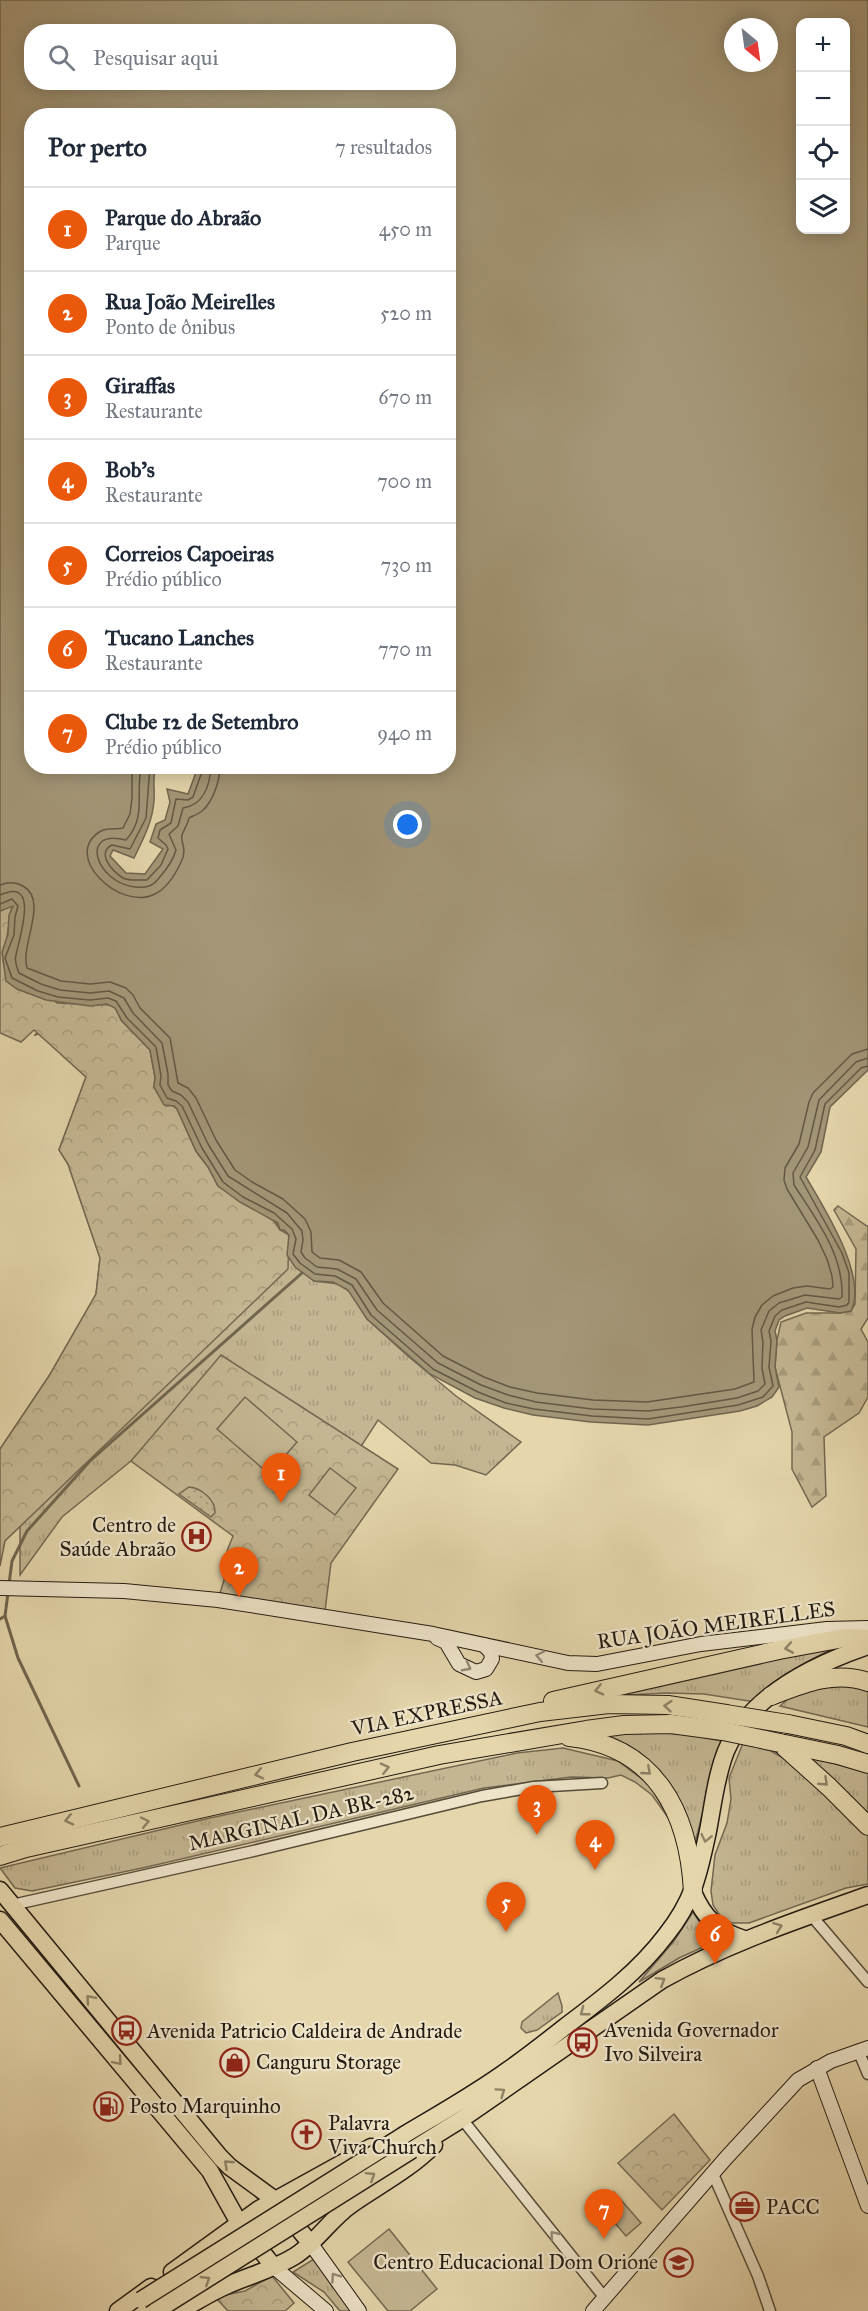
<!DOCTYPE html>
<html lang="pt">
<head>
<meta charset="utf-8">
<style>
  body { margin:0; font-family:"IM FELL Great Primer",serif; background:#f2f2f3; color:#1f2937 }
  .controls { position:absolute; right:18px; top:18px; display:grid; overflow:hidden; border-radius:12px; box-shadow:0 3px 15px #0003 }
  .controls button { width:54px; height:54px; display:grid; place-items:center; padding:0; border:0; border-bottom:2px solid #e0e1e3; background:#fff; color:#1f2937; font:30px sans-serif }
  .compass { position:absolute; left:724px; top:18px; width:54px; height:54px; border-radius:50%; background:#fff; box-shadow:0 3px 15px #0003; rotate:151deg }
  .you { position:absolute; left:408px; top:825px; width:21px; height:21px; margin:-15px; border:4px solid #fff; border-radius:50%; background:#1a73e8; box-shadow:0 0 0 9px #1a73e833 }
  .badge { display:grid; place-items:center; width:39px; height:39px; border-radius:50%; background:#ea580c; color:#fff; font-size:20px; font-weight:700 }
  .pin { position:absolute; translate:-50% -50px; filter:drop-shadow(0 2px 3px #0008) }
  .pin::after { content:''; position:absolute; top:32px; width:21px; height:18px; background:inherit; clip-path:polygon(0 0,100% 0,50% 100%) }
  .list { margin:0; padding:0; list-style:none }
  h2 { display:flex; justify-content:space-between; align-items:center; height:78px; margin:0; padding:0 24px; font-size:26px }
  h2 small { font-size:20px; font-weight:400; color:#747a83 }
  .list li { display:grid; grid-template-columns:39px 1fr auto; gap:18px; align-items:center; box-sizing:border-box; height:84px; padding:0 24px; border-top:2px solid #e0e1e3 }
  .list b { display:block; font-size:22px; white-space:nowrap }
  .list p { margin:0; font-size:20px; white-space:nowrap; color:#747a83 }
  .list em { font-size:20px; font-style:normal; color:#747a83 }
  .icon { flex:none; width:33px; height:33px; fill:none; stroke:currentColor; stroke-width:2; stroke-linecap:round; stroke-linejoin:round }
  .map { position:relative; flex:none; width:868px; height:2311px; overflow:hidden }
  .search { position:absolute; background:#fff; box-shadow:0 3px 15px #0003; left:24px; top:24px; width:432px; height:66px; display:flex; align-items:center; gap:15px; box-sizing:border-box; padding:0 21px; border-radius:24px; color:#747a83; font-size:22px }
  .panel { position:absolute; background:#fff; box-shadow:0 3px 15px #0003; left:24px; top:108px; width:432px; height:666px; border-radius:24px }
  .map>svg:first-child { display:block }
</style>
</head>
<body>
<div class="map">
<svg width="868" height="2311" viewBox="0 0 868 2311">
  <defs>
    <pattern id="grass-tufts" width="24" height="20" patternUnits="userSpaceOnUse" patternTransform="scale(1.5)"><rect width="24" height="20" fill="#c4b692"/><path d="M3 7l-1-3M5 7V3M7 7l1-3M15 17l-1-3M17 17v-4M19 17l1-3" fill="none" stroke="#a89c7d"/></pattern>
    <pattern id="forest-firs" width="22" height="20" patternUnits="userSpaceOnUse" patternTransform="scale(1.5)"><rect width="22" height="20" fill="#c4b692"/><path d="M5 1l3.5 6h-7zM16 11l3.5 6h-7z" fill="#a89c7d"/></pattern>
    <pattern id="park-crowns" width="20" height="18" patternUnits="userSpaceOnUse" patternTransform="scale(1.5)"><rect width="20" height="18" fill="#c4b692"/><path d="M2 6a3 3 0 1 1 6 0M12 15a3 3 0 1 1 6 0" fill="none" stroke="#a89c7d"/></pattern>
    <pattern id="garden-dots" width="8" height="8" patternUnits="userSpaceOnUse" patternTransform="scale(1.5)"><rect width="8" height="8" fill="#c4b692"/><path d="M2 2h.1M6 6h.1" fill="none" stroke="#a89c7d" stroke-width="1.8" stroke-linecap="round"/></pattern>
  </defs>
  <rect width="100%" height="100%" fill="#e5d6ac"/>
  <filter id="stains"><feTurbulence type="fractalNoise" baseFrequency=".00333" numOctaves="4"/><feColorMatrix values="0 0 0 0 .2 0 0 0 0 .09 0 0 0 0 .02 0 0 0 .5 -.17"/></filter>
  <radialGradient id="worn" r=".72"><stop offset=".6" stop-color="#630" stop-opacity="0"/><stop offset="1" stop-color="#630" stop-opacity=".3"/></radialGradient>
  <!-- grass -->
  <g fill="url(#grass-tufts)" stroke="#746852" stroke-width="1.5">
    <polygon points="58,1003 112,1006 122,1021 150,1051 155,1079 166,1106 174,1106 208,1167 288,1233 290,1240 287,1255 314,1281 339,1284 351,1293 367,1319 409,1357 456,1396 521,1442 486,1475 455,1465 431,1463 378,1420 360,1448 220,1360 131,1461 62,1517 20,1575 20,1526 0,1449 49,1376 96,1294 100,1258 68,1164 59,1150 86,1077 39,1034 35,1035"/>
    <path d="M841,1645C809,1660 779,1675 755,1702L704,1694L665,1693L612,1696Z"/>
    <polygon points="837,1684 868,1687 868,1727 780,1706 792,1695"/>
    <path d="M645,1731L691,1735L721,1741L695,1843C687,1817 679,1788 657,1770C641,1757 612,1744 593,1733Z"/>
    <polygon points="743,1743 769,1750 792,1763 868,1834 868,1884 846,1888 749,1923 731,1923 721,1917 713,1905 711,1891 715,1855 727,1823 731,1799 729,1778"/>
    <polygon points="563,1748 618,1761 650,1785 669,1819 652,1795 635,1782 621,1775 608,1778 571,1777 484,1788 147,1867 32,1891 15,1888 0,1868 210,1818 517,1753"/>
    <polygon points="807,1756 868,1773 868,1818"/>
    <path d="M693,1912C699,1924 709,1932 721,1939L679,1958L639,1982L674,1941Z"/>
    <polygon points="558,1993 562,2006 562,2012 537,2030 526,2033 521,2028 522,2022"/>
    <polygon points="314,2259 353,2311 340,2311 324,2292 293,2272"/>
  </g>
  <!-- forest -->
  <polygon fill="url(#forest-firs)" stroke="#746852" stroke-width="1.5" points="838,1206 868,1227 868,1318 861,1329 868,1342 868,1397 859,1413 824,1437 826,1496 812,1507 792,1469 792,1432 775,1367 777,1340 781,1322 806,1313 840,1313 851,1311 855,1304 856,1249 834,1210"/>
  <!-- park -->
  <g fill="url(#park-crowns)" stroke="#746852" stroke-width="1.5">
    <polygon points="12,905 3,962 57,1003 111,1005 116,1009 121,1020 150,1050 155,1077 154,1087 166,1106 172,1105 177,1109 196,1151 208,1167 218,1186 273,1220 280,1230 289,1235 288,1269 5,1541 0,1566 0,1449 49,1376 96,1294 100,1258 68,1164 59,1150 86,1077 34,1030 21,1042 0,1033 0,911"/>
    <polygon points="221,1355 398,1469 331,1563 325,1611 220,1593 229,1564 227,1551 233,1536 131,1461"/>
    <polygon points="674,2114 710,2160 662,2210 618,2163"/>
    <polygon points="272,2276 294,2303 285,2311 228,2311 215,2297 245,2291"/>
  </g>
  <!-- garden -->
  <path fill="url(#garden-dots)" stroke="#746852" stroke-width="1.5" d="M189,1487C201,1488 216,1500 215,1513L211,1517L179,1494Z"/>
  <!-- pitch -->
  <g fill="#c4b692" stroke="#746852" stroke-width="1.5">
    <polygon points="245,1397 297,1442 269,1474 217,1429"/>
    <polygon points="330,1468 356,1488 335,1515 309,1495"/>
    <polygon points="614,2192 641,2223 626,2236 599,2204"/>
    <polygon points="389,2229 437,2289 410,2311 388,2311 348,2262"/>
  </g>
  <!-- water -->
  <path fill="#a39677" stroke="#70654e" stroke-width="1.5" fill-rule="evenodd" d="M0,0H868V1070L830,1107L821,1152L806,1177C824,1208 868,1276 851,1311L840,1313L807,1308L785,1316L779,1320L775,1331L777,1340L775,1367L779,1387L772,1397L757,1406L740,1411L648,1425L591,1422L533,1415L504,1408L475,1398L430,1374L367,1319L348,1290L333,1282L314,1281L295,1267L287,1255L289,1235L284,1230H280L278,1223L240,1202L218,1186L208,1167L196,1151L177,1109L174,1106L164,1105L154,1087L155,1077L150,1050L122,1021L115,1008L107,1004L90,1006L46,1000L17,989L6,981L2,952L8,934L9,915L13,906L0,911ZM800,22H846V230H800ZM733,27H769V63H733ZM32,32H448V82H32ZM32,116H448V766L198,767L188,794L167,789L170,802L165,820L156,824L150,842L163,849L145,874L126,873L110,856L113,850L134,858C143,839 153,821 154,800C155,788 152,778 156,767L32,766Z"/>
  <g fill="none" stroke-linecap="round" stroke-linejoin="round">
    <!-- shore -->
    <g stroke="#635844" stroke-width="1.5">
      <path d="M132,766V798L130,814L123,828C117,830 109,827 101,831C60,855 120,912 155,894C167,888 176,873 181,862C188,849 180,842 182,835C184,829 188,824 189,818C193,816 198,814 202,811C213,802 220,780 220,766"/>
      <path d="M142,766C134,791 148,816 126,840C78,828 96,883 135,887C146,888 152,887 159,878C166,870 173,861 176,850L169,834L178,826L183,808C203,805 210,786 211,766"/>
      <path d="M150,766L146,818L130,849L112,845C96,853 112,871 123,878C129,881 140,880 147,880L161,865L168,849L166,845L158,838L160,830L171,823L176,799L188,800L193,797L204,766"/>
      <path d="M0,885C8,882 16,882 23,886C49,901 20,944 27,968L61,981L90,984L110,982L126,988L133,995L140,1008L170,1038L178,1083L188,1088L196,1098L216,1140L235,1170L252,1182L283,1199L305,1219L311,1232L312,1252L320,1258L339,1260L361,1272L383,1303L443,1356L484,1377L510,1387L537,1393L593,1400L647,1402L735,1389L754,1382L752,1329L755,1317L762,1305L773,1296L793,1288L807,1286L830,1289L833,1287L832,1276L827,1259L818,1240L787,1189L784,1180L785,1168L799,1144L809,1102L813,1093L852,1054L868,1049"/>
      <path d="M0,895C41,876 19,938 16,955C14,961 17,968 19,973L41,984L60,990L90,993L109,991L124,998L133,1013L162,1043L168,1074V1085L172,1091L181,1095L188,1102L208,1144L228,1176L287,1213L302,1231L303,1240L301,1252L305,1258L317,1267L337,1269L356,1279L377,1310L438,1363L481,1385L508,1395L536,1402L592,1409L648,1411L681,1407L737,1398L758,1391L765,1384L762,1368L763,1342L761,1330L769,1311L779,1303L805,1295L839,1299L842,1297C844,1255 816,1219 794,1185L793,1173L808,1147L819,1100L856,1062L868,1058"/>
      <polyline points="0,904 12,899 18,906 15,917 14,935 5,958 12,978 38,991 58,997 90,1000 108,998 116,1001 127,1018 156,1047 161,1076 160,1085 167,1098 176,1101 182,1106 202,1148 223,1182 243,1197 274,1213 292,1229 296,1239 293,1254 300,1263 315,1274 335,1276 352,1285 371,1315 433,1369 478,1392 506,1403 534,1409 592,1416 648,1419 738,1405 763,1397 773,1386 769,1367 771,1341 769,1331 775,1316 782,1310 806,1302 839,1307 847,1305 849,1302 849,1273 842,1253 800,1177 815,1150 825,1104 861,1068 868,1066"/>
    </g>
    <!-- stream -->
    <g stroke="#70654e" stroke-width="3">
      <polyline points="9,1584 12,1561 27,1531 90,1461 302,1273"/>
      <polyline points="5,1616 18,1658 79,1786"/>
      <polyline points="0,1619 5,1616 8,1593"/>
    </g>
    <defs>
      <g id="street">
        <polyline points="12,1905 249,1852 482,1796 534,1787 602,1783"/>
        <polyline points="811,1915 868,1982"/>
        <polyline points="858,2050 868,2074"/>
        <polyline points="462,2119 604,2297"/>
        <polyline points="713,2174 758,2276 770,2311"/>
      </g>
      <g id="secondary">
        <polyline points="0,1588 124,1591 218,1600 433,1634 568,1663 597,1664 701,1644 827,1629 868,1628"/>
        <polyline points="437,1638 446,1642 459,1664 476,1672 486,1669 492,1659 491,1652 484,1645"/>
        <polyline points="817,2068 868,2206"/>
        <polyline points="311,2244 359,2311"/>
        <polyline points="274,2267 326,2311"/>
        <polyline points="593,2311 726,2158 798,2080 831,2061 868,2048"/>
      </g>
      <g id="primary">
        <polyline points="0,1890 220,2157 230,2167 275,2200 311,2244"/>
        <path d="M693,1892C704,1918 718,1931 744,1939"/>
        <polyline points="0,1920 210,2171 239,2223 274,2267"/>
        <path d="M404,2135C439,2114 475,2094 508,2070C528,2056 547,2041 566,2026C602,1999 639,1971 666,1935C694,1900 699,1873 708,1831C713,1805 716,1776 726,1751C749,1696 815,1664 868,1646"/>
        <path d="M412,2150L462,2119L662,1980C728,1943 798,1920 868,1895"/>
        <polyline points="172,2272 259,2209 371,2147"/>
        <polyline points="118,2311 151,2287"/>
        <path d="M180,2311C196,2302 211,2292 228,2285C251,2275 274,2269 295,2256C317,2242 331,2218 352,2204C381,2184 409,2170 434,2145"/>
      </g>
      <g id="highway">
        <path d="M771,1696C802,1684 834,1670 868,1682"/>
        <polyline points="553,1701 779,1650 844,1638 868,1639"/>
        <polyline points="788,1724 846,1736 868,1744"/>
        <path d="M569,1737C656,1746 689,1813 693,1892"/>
        <polyline points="780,1743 829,1787 868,1826"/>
        <polyline points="785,1744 838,1755 868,1764"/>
        <polyline points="0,1837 352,1752 540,1712 609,1704 668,1705 726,1714"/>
        <polyline points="0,1856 26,1848 439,1755 586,1730 624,1725 671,1724 723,1731"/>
      </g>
    </defs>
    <!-- street casing -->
    <use href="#street" stroke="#544a38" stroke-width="13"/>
    <!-- secondary casing -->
    <use href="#secondary" stroke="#231b11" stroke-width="16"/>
    <!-- primary casing -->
    <use href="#primary" stroke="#231b11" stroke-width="19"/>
    <!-- highway casing -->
    <use href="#highway" stroke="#231b11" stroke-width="20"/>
    <!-- street -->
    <use href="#street" stroke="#eee4c9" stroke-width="10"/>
    <!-- secondary -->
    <use href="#secondary" stroke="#eee4c9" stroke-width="14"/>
    <!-- primary -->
    <use href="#primary" stroke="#e5d6ac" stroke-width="16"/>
    <!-- highway -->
    <use href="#highway" stroke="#e5d6ac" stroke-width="18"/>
    <defs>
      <g id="primary-bridge">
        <polyline points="141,2300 404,2135"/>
        <polyline points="156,2311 412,2150"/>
      </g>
      <g id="highway-bridge">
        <polyline points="726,1714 788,1724"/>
        <polyline points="723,1731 780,1743"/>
      </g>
    </defs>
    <!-- primary-bridge casing -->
    <use href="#primary-bridge" stroke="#231b11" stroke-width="19" stroke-linecap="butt"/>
    <!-- highway-bridge casing -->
    <use href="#highway-bridge" stroke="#231b11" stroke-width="20" stroke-linecap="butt"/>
    <!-- primary-bridge -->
    <use href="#primary-bridge" stroke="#e5d6ac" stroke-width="16"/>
    <!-- highway-bridge -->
    <use href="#highway-bridge" stroke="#e5d6ac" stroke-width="18"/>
  </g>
  <!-- one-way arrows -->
  <defs><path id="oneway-chevron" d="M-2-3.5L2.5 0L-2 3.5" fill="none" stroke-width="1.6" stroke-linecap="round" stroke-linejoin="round" transform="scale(1.5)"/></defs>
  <g stroke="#8e8266">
    <use href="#oneway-chevron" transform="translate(789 1648) rotate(170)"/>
    <use href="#oneway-chevron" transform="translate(599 1690) rotate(167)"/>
    <use href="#oneway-chevron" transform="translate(668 1706) rotate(-175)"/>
    <use href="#oneway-chevron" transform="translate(385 1768) rotate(-13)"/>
    <use href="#oneway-chevron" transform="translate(647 1771) rotate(41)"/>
    <use href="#oneway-chevron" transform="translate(259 1774) rotate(167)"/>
    <use href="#oneway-chevron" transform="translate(824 1782) rotate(43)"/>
    <use href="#oneway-chevron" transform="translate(69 1820) rotate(167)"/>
    <use href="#oneway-chevron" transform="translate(145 1822) rotate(-12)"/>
    <use href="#oneway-chevron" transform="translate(706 1838) rotate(102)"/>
    <use href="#oneway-chevron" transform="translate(778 1927) rotate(-20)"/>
    <use href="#oneway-chevron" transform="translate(661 1981) rotate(-32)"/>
    <use href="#oneway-chevron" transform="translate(90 1999) rotate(-130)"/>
    <use href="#oneway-chevron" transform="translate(584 2012) rotate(142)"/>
    <use href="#oneway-chevron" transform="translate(118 2061) rotate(49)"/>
    <use href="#oneway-chevron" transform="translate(501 2092) rotate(-35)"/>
    <use href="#oneway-chevron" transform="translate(228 2164) rotate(-137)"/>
    <use href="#oneway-chevron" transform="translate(371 2176) rotate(-32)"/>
    <use href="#oneway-chevron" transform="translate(206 2280) rotate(-32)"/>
  </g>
  <g stroke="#938a76">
    <use href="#oneway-chevron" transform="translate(540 1656) rotate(-168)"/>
    <use href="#oneway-chevron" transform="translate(467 1667) rotate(28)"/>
    <use href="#oneway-chevron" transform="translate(554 2235) rotate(-129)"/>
    <use href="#oneway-chevron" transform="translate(335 2277) rotate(-125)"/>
  </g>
  <!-- icons -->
  <defs>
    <symbol id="hospital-ring" viewBox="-11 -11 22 22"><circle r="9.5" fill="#eee4c9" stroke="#8f2418" stroke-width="1.5"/><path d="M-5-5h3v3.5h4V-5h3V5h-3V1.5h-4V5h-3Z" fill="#8f2418"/></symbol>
    <symbol id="bus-ring" viewBox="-11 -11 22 22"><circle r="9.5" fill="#eee4c9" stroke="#8f2418" stroke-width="1.5"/><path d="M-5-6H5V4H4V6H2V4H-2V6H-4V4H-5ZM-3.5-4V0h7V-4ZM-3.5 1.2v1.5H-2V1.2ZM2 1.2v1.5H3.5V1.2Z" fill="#8f2418"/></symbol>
    <symbol id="shop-ring" viewBox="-11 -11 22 22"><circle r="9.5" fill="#eee4c9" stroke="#8f2418" stroke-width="1.5"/><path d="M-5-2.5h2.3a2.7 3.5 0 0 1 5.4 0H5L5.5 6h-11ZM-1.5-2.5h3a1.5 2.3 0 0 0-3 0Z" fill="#8f2418"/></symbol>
    <symbol id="fuel-ring" viewBox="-11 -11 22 22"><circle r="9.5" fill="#eee4c9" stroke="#8f2418" stroke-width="1.5"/><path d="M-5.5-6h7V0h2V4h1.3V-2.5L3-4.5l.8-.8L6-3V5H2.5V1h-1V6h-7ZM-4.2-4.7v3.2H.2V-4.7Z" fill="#8f2418"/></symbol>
    <symbol id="church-ring" viewBox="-11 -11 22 22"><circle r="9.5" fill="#eee4c9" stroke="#8f2418" stroke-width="1.5"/><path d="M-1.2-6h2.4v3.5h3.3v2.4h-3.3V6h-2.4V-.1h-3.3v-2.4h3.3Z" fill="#8f2418"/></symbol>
    <symbol id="office-ring" viewBox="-11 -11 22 22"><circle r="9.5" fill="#eee4c9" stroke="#8f2418" stroke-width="1.5"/><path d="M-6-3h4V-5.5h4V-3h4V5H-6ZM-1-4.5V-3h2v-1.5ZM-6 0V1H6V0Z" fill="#8f2418"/></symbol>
    <symbol id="school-ring" viewBox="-11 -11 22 22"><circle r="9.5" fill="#eee4c9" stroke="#8f2418" stroke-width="1.5"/><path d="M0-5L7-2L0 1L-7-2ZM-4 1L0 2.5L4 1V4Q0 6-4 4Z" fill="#8f2418"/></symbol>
  </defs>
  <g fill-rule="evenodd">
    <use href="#hospital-ring" x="180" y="1520" width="33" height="33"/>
    <use href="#bus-ring" x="110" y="2014" width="33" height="33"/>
    <use href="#bus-ring" x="566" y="2026" width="33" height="33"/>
    <use href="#shop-ring" x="218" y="2046" width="33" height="33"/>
    <use href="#fuel-ring" x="92" y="2090" width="33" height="33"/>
    <use href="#church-ring" x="290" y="2118" width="33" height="33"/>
    <use href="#office-ring" x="728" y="2190" width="33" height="33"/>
    <use href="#school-ring" x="662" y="2246" width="33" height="33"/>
  </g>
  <g text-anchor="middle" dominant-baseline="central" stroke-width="4.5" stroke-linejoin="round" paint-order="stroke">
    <!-- poi labels -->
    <g font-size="21" fill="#231b11" stroke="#eee4c9" text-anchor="start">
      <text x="176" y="1525" text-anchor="end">Centro de<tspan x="176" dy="24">Saúde Abraão</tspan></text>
      <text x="604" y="2030">Avenida Governador<tspan x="604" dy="24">Ivo Silveira</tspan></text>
      <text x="147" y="2031">Avenida Patricio Caldeira de Andrade</text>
      <text x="256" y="2062">Canguru Storage</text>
      <text x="129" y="2106">Posto Marquinho</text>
      <text x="328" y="2123">Palavra<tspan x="328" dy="24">Viva Church</tspan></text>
      <text x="766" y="2207">PACC</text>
      <text x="658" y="2262" text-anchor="end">Centro Educacional Dom Orione</text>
    </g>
    <!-- street labels -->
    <g font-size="21" fill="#231b11" stroke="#eee4c9">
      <text transform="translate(716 1625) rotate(-8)">RUA JOÃO MEIRELLES</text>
      <text transform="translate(427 1713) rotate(-12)">VIA EXPRESSA</text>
      <text transform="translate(301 1818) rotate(-13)">MARGINAL DA BR-282</text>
    </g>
  </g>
  <rect width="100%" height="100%" filter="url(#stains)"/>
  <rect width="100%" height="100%" fill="url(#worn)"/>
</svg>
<div class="controls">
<button>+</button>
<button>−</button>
<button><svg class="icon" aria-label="locate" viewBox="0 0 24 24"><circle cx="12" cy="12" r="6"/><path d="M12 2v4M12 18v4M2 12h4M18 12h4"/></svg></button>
<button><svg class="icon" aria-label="layers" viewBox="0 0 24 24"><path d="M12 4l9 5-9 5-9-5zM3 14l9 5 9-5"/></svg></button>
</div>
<svg class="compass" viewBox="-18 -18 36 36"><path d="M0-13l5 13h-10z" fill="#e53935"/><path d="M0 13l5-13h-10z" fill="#747a83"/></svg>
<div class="you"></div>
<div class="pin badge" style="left:281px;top:1503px">1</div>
<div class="pin badge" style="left:239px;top:1597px">2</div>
<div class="pin badge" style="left:537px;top:1835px">3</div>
<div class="pin badge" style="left:595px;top:1870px">4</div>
<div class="pin badge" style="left:506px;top:1932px">5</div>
<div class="pin badge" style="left:715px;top:1964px">6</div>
<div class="pin badge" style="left:604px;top:2239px">7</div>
<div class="search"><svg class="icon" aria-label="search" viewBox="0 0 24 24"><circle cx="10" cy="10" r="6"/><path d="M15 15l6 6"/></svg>Pesquisar aqui</div>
<section class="panel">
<h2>Por perto<small>7 resultados</small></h2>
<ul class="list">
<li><span class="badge">1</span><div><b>Parque do Abraão</b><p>Parque</p></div><em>450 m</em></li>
<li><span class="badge">2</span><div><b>Rua João Meirelles</b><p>Ponto de ônibus</p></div><em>520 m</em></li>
<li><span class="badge">3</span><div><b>Giraffas</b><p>Restaurante</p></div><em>670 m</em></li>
<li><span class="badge">4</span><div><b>Bob's</b><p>Restaurante</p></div><em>700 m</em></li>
<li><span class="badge">5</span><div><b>Correios Capoeiras</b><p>Prédio público</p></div><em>730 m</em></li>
<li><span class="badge">6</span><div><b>Tucano Lanches</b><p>Restaurante</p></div><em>770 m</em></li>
<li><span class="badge">7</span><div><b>Clube 12 de Setembro</b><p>Prédio público</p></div><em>940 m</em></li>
</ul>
</section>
</div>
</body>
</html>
